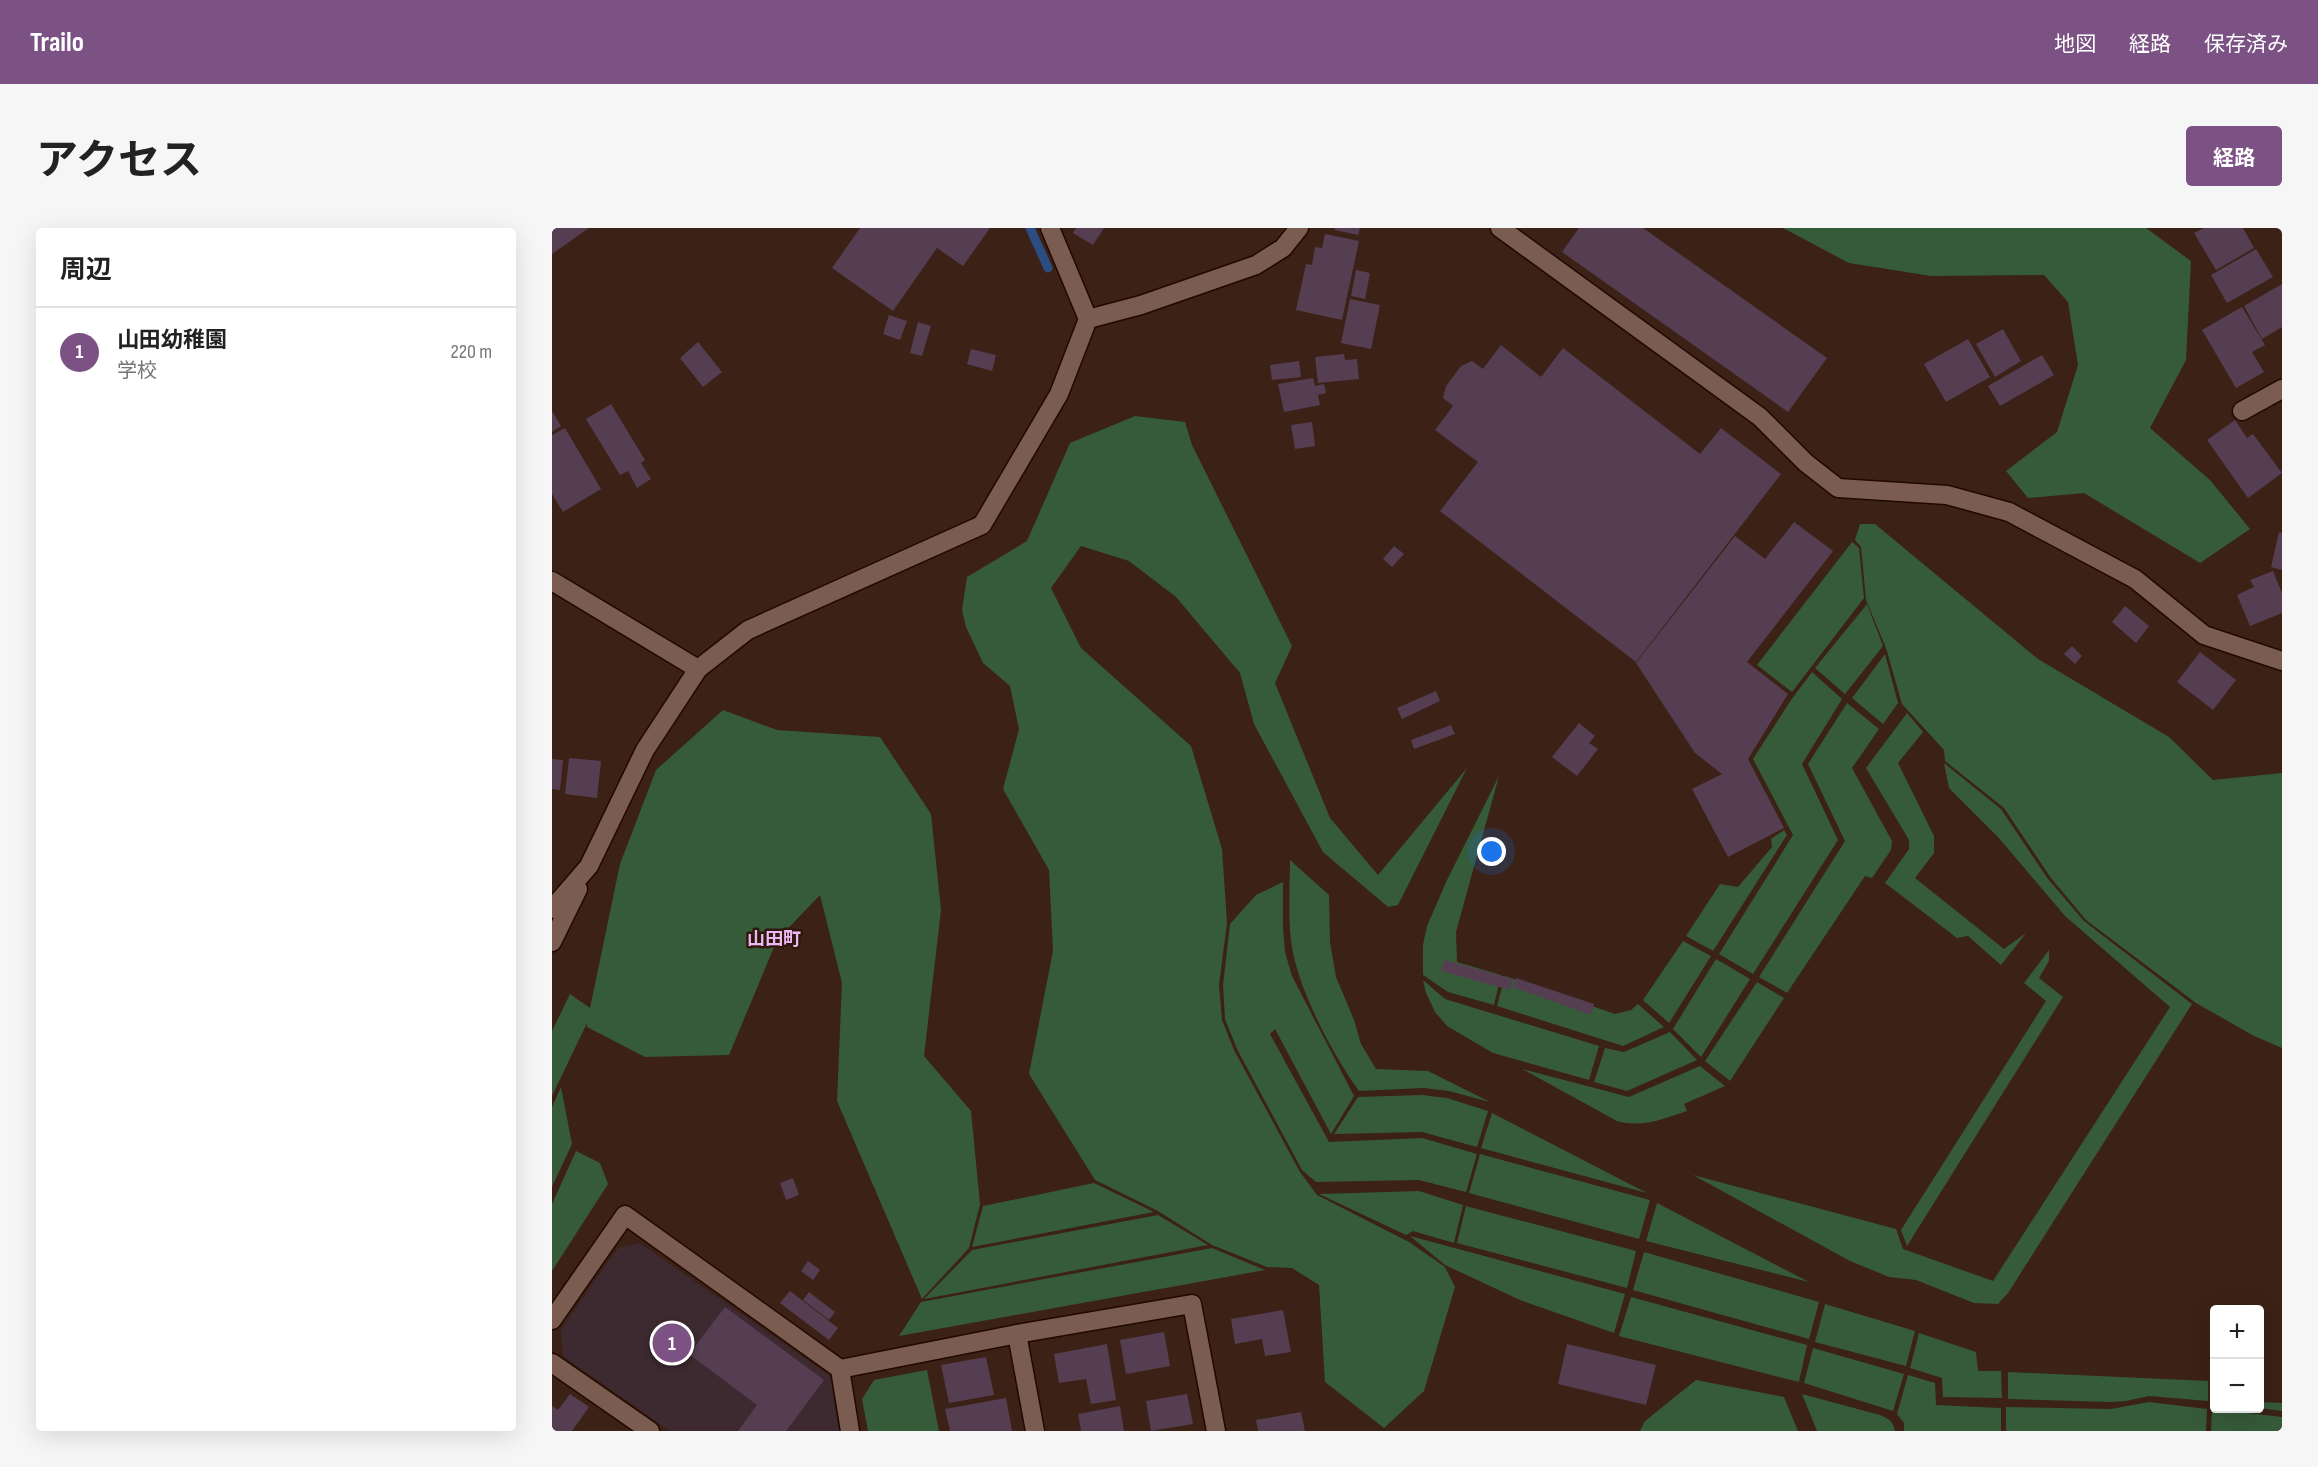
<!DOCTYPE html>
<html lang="ja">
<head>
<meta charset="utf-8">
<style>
  body { margin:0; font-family:"Sofia Sans Condensed","Noto Sans JP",sans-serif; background:#f6f6f6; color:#222 }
  .controls { position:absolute; right:18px; bottom:18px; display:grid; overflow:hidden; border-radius:6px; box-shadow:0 6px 24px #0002 }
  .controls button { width:54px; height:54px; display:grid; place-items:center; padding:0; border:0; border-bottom:2px solid #e0e0e0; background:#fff; color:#222; font:30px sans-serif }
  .you { position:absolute; left:940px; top:624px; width:21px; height:21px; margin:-15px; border:4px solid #fff; border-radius:50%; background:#1a73e8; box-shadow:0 0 0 9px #1a73e833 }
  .badge { display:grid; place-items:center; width:39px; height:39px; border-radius:50%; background:#7c5284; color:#fff; font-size:20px; font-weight:700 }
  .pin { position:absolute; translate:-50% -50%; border:3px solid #fff; box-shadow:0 2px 6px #0006 }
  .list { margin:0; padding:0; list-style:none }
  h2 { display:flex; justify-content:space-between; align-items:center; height:78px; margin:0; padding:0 24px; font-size:26px }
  h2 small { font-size:20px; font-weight:400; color:#767676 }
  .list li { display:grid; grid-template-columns:39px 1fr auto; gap:18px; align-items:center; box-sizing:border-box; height:90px; padding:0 24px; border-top:2px solid #e0e0e0 }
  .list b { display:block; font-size:22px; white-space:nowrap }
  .list p { margin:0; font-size:20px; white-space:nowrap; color:#767676 }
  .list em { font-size:20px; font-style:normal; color:#767676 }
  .map { position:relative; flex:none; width:1730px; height:1203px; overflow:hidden; border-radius:6px }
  header { display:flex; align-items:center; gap:36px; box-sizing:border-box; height:84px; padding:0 30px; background:#7c5284; color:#fff }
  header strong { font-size:28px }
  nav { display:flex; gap:33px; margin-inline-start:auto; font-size:21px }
  .intro { display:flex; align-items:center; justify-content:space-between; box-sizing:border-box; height:144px; padding:0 36px }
  h1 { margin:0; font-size:42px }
  .button { padding:15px 27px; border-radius:6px; background:#7c5284; color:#fff; font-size:21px; font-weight:700 }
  main { display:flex; gap:36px; padding:0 36px }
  aside { flex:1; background:#fff; border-radius:6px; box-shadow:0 6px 24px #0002 }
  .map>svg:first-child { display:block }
</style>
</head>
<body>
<header>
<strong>Trailo</strong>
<nav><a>地図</a><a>経路</a><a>保存済み</a></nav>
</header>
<div class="intro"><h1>アクセス</h1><a class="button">経路</a></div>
<main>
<aside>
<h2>周辺<small></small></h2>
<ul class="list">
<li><span class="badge">1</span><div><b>山田幼稚園</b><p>学校</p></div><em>220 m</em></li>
</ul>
</aside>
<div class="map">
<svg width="1730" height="1203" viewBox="0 0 1730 1203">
  <rect width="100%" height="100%" fill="#3b2116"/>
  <!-- education -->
  <polygon fill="#3d2a30" points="88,1015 278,1148 287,1203 118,1203 11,1128 9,1101 66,1020"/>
  <!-- green -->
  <g fill="#365b39">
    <polygon points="1231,0 1594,0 1639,33 1634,132 1598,200 1658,252 1698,301 1648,335 1532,265 1476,270 1454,243 1505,204 1526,137 1516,74 1492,47 1379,48 1297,35"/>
    <polygon points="583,188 633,194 640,217 740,418 723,455 778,590 826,647 915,540 846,677 836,679 771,624 702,496 688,445 624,369 577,333 529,318 499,360 529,420 639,518 670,621 675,695 667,757 670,792 682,822 748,944 765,967 857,1014 893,1039 903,1059 872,1163 832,1200 773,1154 767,1057 740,1040 715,1039 660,1017 606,983 543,952 477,846 501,723 497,642 451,561 467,501 458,458 431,435 414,399 410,382 415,349 475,313 518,215"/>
    <polygon points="1308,296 1323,296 1486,431 1617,509 1661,552 1730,545 1730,820 1702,808 1644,775 1534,692 1499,650 1452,580 1393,533 1392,522 1350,476 1334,420 1314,372 1309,319 1303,312"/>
    <polygon points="1300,314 1307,320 1312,370 1240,464 1205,437"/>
    <polygon points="1315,376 1331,418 1293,466 1263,440"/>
    <polygon points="1333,426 1346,475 1331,496 1300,470"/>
    <polygon points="1260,444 1290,471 1250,536 1286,612 1201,746 1167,726 1241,607 1201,531 1239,472"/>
    <polygon points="1295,475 1327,501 1300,540 1340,613 1339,622 1320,650 1313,648 1235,765 1207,749 1293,613 1256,536"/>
    <polygon points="171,482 225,502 328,509 379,586 389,682 372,828 419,883 428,976 417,1020 370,1071 285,873 290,755 268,667 225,712 177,827 93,829 35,799 35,795 0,868 0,803 18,766 38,780 68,636 104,542"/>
    <polygon points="1355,485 1371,504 1346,535 1382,608 1382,625 1363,650 1452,721 1474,705 1449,737 1416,708 1405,710 1333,655 1357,621 1357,612 1314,540"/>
    <polygon points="1392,535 1449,581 1496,651 1532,693 1640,776 1456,1065 1446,1076 1422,1075 1364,1052 1337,1049 1298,1033 1141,947 1344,1001 1351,1021 1441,1053 1618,779 1513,688 1446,609 1397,560"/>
    <polygon points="947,548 904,704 905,734 949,747 942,777 896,764 871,747 871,717 875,698 895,652"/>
    <polygon points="1232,602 1235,607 1161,723 1134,708 1168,656 1186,659 1220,619 1219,611"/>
    <path d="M738,632L777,667L778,714L784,749L802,792L809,816L824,841L876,843L938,874L897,863L872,860L807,863C781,827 750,768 741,725C735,695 738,662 738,632Z"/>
    <polygon points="731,654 731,700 733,724 740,748 802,868 779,906 723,801 718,806 777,914 870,910 925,926 914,964 867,952 764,954 750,942 685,821 673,791 671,757 678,696 704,667"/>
    <polygon points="1131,713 1159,728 1117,795 1091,772"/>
    <polygon points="1497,722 1497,733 1487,750 1511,769 1355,1018 1349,1002 1494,773 1472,755"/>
    <polygon points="1164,731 1198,751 1149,829 1121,801"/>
    <polygon points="953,748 1063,786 1079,782 1086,776 1112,799 1071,818 945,778"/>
    <polygon points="871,752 893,771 1047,818 1037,852 941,825 895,798 883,784 874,765"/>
    <polygon points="1205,754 1232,770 1178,853 1153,833"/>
    <polygon points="1118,804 1145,832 1075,863 1042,854 1053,820 1072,824"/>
    <path d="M1148,838L1173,858L1132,876L1135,883C1111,891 1090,900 1065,893L970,841L1077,869Z"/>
    <polygon points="9,859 20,916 0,959 0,879"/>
    <polygon points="870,867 895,870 936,883 925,919 870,904 782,906 806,869"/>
    <polygon points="940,885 1095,965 929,920"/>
    <polygon points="24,923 48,935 56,956 0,1043 0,976"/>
    <polygon points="928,926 1098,972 1087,1011 917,965"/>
    <polygon points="542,955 602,984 420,1019 431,978"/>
    <polygon points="867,963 911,977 902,1015 861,1003 854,1007 767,966"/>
    <polygon points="1105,975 1257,1054 1094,1013"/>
    <polygon points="914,978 1084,1023 1075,1060 905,1015"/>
    <polygon points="606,987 656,1017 372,1071 420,1022"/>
    <polygon points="858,1008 1073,1066 1062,1105 968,1072 893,1037"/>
    <polygon points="660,1020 713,1042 347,1108 369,1074"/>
    <polygon points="1092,1024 1267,1074 1257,1111 1081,1062"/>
    <polygon points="1079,1069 1255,1117 1247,1154 1067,1108"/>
    <polygon points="1273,1076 1363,1103 1354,1138 1263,1114"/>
    <polygon points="1367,1105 1424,1124 1426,1143 1449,1143 1450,1170 1391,1169 1390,1150 1358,1140"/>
    <polygon points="1261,1120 1352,1146 1341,1183 1252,1155"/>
    <polygon points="375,1142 387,1203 316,1203 310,1171 322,1152"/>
    <polygon points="1456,1144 1656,1153 1656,1173 1597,1168 1574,1173 1559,1174 1456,1171"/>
    <polygon points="1356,1147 1383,1155 1384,1177 1449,1180 1449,1203 1352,1203 1352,1195 1345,1186"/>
    <polygon points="1144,1152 1232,1169 1246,1203 1088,1203 1093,1193"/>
    <path d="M1250,1166L1328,1187C1337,1191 1341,1193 1343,1203H1265Z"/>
    <polygon points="1597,1174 1655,1181 1654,1203 1454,1203 1454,1179 1559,1181"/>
    <polygon points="1708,1174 1730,1175 1730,1183 1708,1180"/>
    <polygon points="1660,1181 1730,1189 1730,1203 1659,1203"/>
  </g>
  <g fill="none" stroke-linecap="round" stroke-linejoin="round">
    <!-- stream -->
    <polyline stroke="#2b4d82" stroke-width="9" points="478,0 496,40"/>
  </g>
  <!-- building -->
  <g fill="#563e52">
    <polygon points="0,0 37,0 0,26"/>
    <polygon points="308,0 438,0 411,38 385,20 341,83 280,40"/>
    <polygon points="524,0 552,0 541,17 521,5"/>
    <polygon points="783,0 808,0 806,7 783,2"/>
    <polygon points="1027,0 1091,0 1275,130 1236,184 1010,24"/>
    <polygon points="1652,0 1691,0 1702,20 1664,42 1642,5"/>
    <polygon points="773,6 807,13 790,92 744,82 754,36 760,37 763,19 770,20"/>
    <polygon points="1704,21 1721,49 1675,75 1659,47"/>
    <polygon points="804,42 818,45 813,71 799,68"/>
    <polygon points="1730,56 1730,99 1710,111 1692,78"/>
    <polygon points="798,71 828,77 819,121 789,115"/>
    <polygon points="1690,79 1713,117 1700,124 1712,144 1684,160 1650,102"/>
    <polygon points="337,87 355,93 348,112 331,106"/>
    <polygon points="366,94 379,98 370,128 358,125"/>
    <polygon points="1451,101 1469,133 1443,149 1424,116"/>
    <polygon points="1416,111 1438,149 1394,174 1372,136"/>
    <polygon points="146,114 170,144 151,159 128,130"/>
    <polygon points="949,117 989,149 1011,120 1148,226 1169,200 1229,246 1084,434 888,283 926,234 883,202 901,178 891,170 894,158 909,138 920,133 931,141"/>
    <polygon points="419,121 444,127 440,143 415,136"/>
    <polygon points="792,126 793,132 805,131 807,151 766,155 763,129"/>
    <polygon points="1490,127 1502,147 1448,178 1436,158"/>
    <polygon points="747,133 749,149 720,152 718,137"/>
    <polygon points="761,150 763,158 772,156 774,165 766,167 768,177 732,184 726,156"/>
    <polygon points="59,176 93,232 89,235 99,251 85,260 76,243 68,247 34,191"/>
    <polygon points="0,183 9,198 0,204"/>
    <polygon points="1683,192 1695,210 1701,206 1730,245 1696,270 1655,212"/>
    <polygon points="760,194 763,218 743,221 739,197"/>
    <polygon points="13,200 49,261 11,284 0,266 0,207"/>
    <polygon points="1242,294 1281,323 1195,434 1236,466 1196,531 1232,600 1176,629 1140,561 1170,546 1143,525 1084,435 1183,308 1213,331"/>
    <polygon points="1727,304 1730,305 1730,342 1719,339"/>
    <polygon points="842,318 852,326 840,339 831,331"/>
    <polygon points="1721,343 1730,365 1730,385 1698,398 1685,367 1702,359 1698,352"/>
    <polygon points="1573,378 1597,398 1584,415 1560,394"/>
    <polygon points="1520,418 1530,428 1523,436 1512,426"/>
    <polygon points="1648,424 1684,452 1661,482 1625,454"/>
    <polygon points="884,463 888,473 850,491 845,480"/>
    <polygon points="1027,495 1043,508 1037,515 1046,521 1025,548 1000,529"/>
    <polygon points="899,497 903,506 862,521 859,512"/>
    <polygon points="17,530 49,533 45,570 13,566"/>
    <polygon points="0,531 11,532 8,562 0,561"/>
    <polygon points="893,732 961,751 958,762 889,743"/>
    <polygon points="964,750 1042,776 1039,787 961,759"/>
    <polygon points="241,950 247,967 234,972 228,955"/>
    <polygon points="256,1033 268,1042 261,1052 249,1043"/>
    <polygon points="238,1063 286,1100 277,1112 228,1075"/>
    <polygon points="257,1064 283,1084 277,1092 251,1072"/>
    <polygon points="173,1079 272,1152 234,1203 186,1203 205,1177 137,1126"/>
    <polygon points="731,1082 739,1124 713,1128 710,1111 683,1116 679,1091"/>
    <polygon points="612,1104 618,1138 574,1146 568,1112"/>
    <polygon points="555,1116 564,1172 539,1176 534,1151 507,1155 502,1126"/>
    <polygon points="1015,1116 1104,1137 1094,1177 1006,1156"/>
    <polygon points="434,1129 442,1167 397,1175 389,1137"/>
    <polygon points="18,1166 37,1179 20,1203 0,1203 0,1178 6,1182"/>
    <polygon points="635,1166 641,1196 599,1203 594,1173"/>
    <polygon points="454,1170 460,1203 398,1203 393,1181"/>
    <polygon points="568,1178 572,1203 529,1203 526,1186"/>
    <polygon points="749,1184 753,1203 706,1203 704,1192"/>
  </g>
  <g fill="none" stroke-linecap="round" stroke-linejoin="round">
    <defs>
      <g id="minor">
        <polyline points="498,0 536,91"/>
        <polyline points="948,0 1208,189 1254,235 1286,260 1395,267 1457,284 1583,351 1652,407 1730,433"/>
        <polyline points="1690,183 1730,161"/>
        <polyline points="0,353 146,441"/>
        <polyline points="0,681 37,638 93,522 146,441 196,402 430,297 507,166 536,91 589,77 704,37 731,20 747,0"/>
        <polyline points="0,714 26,661"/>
        <polyline points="0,1092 73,987 288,1141 298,1203"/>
        <polyline points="465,1106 483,1203"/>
        <polyline points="0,1135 98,1203"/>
        <polyline points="288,1141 465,1106 640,1076 664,1203"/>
      </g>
    </defs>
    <!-- minor casing -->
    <use href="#minor" stroke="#210902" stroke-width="21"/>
    <!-- minor -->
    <use href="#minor" stroke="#7b5c50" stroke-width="18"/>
  </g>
  <g text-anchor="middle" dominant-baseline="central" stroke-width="5" stroke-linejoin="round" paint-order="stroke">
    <!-- neighbourhood labels -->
    <g font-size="18" font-weight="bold" fill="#ebb7f4" stroke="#30170c">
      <text x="222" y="711">山田町</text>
    </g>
  </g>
</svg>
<div class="controls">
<button>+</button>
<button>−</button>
</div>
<div class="you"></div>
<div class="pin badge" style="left:120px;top:1115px">1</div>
</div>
</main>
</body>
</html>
